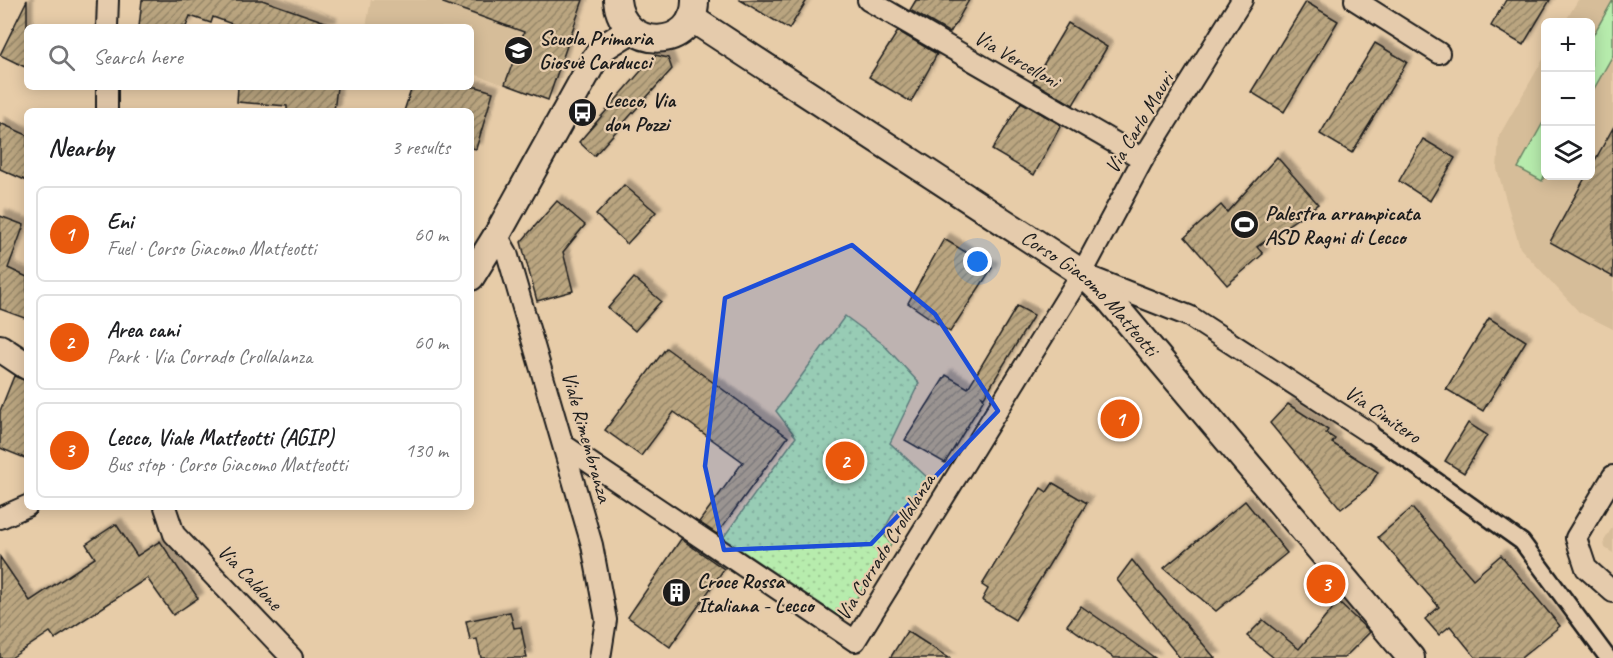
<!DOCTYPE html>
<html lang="en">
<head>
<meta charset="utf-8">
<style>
  body { margin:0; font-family:Caveat,sans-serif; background:#f6f6f6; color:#202124 }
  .controls { position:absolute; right:18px; top:18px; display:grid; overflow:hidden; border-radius:9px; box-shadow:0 3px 15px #0003 }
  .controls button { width:54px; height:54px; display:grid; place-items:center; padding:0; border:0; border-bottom:2px solid #e0e0e0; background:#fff; color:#202124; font:30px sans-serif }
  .you { position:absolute; left:978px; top:262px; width:21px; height:21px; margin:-15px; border:4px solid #fff; border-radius:50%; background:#1a73e8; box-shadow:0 0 0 9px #1a73e833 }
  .badge { display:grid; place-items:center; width:39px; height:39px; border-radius:50%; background:#ea580c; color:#fff; font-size:20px; font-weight:700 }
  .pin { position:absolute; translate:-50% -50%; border:3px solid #fff; box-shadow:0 2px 6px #0006 }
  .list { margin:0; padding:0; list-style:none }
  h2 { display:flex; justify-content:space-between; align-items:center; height:78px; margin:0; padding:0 24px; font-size:26px }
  h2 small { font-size:20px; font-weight:400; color:#757577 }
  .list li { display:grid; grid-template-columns:39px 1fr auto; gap:18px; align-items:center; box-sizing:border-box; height:96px; margin:0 12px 12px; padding:0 12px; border:2px solid #e0e0e0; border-radius:9px }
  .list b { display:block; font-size:22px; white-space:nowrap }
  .list p { margin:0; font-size:20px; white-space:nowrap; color:#757577 }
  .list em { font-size:20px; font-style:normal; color:#757577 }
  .icon { flex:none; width:33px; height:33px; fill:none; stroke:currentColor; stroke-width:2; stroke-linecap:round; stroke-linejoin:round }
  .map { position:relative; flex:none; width:1613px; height:658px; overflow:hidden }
  .search { position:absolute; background:#fff; box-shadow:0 3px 15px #0003; left:24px; top:24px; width:450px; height:66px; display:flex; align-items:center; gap:15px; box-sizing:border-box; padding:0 21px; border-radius:9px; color:#757577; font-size:22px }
  .panel { position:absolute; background:#fff; box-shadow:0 3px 15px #0003; left:24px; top:108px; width:450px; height:402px; border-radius:9px }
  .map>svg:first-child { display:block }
</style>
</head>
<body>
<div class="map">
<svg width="1613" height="658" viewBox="0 0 1613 658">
  <defs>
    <pattern id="park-dots" width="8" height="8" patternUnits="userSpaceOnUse" patternTransform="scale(1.5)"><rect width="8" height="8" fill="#b7ecad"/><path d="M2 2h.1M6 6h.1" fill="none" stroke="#9dca94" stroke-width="1.8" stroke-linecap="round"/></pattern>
    <pattern id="building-hatch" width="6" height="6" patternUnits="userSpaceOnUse" patternTransform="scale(1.5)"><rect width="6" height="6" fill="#baa580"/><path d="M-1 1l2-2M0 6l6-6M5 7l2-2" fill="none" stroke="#968668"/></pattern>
    <filter id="shadow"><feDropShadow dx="5.5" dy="-5.5" stdDeviation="1.5" flood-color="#0004"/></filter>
  </defs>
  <rect width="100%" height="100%" fill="#e7cca8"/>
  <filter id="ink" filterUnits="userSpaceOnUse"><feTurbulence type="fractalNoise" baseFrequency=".0167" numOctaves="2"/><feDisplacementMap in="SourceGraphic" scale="12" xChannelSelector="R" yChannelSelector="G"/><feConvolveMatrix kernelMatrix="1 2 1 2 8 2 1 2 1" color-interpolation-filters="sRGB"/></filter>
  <g filter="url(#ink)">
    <!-- built -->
    <g fill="#d6bd99">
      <polygon points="371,0 583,0 548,100 471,73 471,27 366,27"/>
      <polygon points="1578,0 1613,0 1613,329 1579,312 1520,248 1497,169 1499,136 1545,56 1546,176 1590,176 1590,22 1565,22"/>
      <polygon points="1613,526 1613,553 1605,548 1604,541"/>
    </g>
    <!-- green -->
    <g fill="#b7ecad" stroke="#6a8464" stroke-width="1.5">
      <polygon points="1613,0 1613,55 1591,94 1591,39"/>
      <polygon points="1545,119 1545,174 1542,181 1518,168"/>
    </g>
    <!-- park -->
    <polygon fill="url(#park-dots)" stroke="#6a8464" stroke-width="1.5" points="845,316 883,344 919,383 890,443 930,480 912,515 895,510 883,532 891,545 843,619 723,538 796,437 776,411"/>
    <!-- building -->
    <g fill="url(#building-hatch)" stroke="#1c1c1c" stroke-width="1.5" filter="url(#shadow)">
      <polygon points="27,0 27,68 0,55"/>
      <polygon points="142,0 262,0 331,24 330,27 240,27 213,17 211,23 190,16 186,27 139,27"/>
      <polygon points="443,0 583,0 548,100 505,84 524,32 443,3"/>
      <polygon points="740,0 807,0 789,29"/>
      <polygon points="916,0 969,0 950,33 910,10"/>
      <polygon points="1506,0 1550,0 1523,45 1491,26"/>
      <polygon points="1306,2 1338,21 1284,112 1251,92"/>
      <polygon points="1068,23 1107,47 1073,105 1033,82"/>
      <polygon points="898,31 937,54 911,102 869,77"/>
      <polygon points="1375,43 1407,62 1352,153 1320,134"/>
      <polygon points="655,55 668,58 672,69 594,156 579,142"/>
      <polygon points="238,87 337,87 334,111 287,111 287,106 237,102"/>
      <polygon points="412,87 477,87 493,92 476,149 471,148 471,111 404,111"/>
      <polygon points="1021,102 1061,125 1034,175 992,150"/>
      <polygon points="0,123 27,135 27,181 0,169"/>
      <polygon points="1613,128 1613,277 1550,242 1586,176 1590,176 1590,169"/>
      <polygon points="1423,139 1455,158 1430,201 1399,181"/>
      <polygon points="1277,157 1318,204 1257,247 1263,254 1227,285 1185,237 1221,205 1227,212"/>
      <polygon points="624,185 656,212 627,244 596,215"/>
      <polygon points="557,201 585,225 563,252 573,291 537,301 521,242"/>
      <polygon points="0,216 24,225 8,268 27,277 27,319 0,309"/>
      <polygon points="944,239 992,268 950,332 908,303"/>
      <polygon points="634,278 661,301 635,331 608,308"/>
      <polygon points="1017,306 1034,315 984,397 982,396 984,399 945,463 905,440 946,375 968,388"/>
      <polygon points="1489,318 1526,341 1483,411 1446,389"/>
      <polygon points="666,348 788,437 717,534 699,522 743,462 674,412 641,456 605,430"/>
      <polygon points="14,376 27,381 27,459 0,448 0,411"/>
      <polygon points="1288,404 1328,430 1326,433 1335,439 1332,443 1378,472 1369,487 1341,509 1270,423"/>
      <polygon points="1468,423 1487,435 1464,473 1445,461"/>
      <polygon points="1053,483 1087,503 1015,620 982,600 988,589 982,585 1041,488 1047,492"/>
      <polygon points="1245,501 1287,553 1216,611 1164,568"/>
      <polygon points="1412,508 1473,579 1501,555 1560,626 1521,658 1476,658 1450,626 1439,635 1425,619 1439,607 1378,537"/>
      <polygon points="116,524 137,556 160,541 198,598 173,615 147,578 55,639 50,632 11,658 0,658 0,557 30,601 95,558 86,544"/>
      <polygon points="681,539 724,569 670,647 628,617"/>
      <polygon points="1132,560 1148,580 1215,658 1180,658 1117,580"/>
      <polygon points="1338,602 1370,632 1344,658 1274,658 1247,636 1263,620 1299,649"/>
      <polygon points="1081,606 1155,658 1114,658 1067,625"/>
      <polygon points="510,612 514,628 521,627 527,658 481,658 477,639 470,640 466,621"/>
      <polygon points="907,631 949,658 890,658"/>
    </g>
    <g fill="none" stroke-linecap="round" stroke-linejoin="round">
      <defs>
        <polyline id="pedestrian" points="1368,432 1522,542 1608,658"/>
        <g id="minor">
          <polyline points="868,0 1143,159"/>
          <polyline points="1355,0 1439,53"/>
          <polyline points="107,27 108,0"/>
          <polyline points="107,87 107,111"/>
          <polyline points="497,235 507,253 592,545 606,620 600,658"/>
          <polyline points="1090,277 1189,316 1368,432"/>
          <polyline points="565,446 855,641 1082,273 1143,159 1242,0"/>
          <polyline points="1613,476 1576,538 1586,568 1613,592"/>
          <polyline points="165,507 174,534 292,658"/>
          <polyline points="0,518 27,506"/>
        </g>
        <g id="tertiary">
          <path d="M617,0C622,53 696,50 695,0"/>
          <path id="s1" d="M691,18L1082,273L1109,299L1411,658"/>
          <polyline points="471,277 497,235 594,60 604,47 631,30"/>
          <polyline points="0,348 27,366"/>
        </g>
      </defs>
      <!-- pedestrian casing -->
      <use href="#pedestrian" stroke="#1c1c1c" stroke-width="20"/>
      <!-- minor casing -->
      <use href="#minor" stroke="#1c1c1c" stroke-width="24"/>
      <!-- tertiary casing -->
      <use href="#tertiary" stroke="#1c1c1c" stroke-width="30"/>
      <!-- pedestrian -->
      <use href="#pedestrian" stroke="#e5cbac" stroke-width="15"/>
      <!-- minor -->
      <use href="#minor" stroke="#e5cbac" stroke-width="20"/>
      <!-- tertiary -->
      <use href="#tertiary" stroke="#e5cbac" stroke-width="26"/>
    </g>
  </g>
  <!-- marked area -->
  <path fill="#1d4ed8" fill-opacity="0.2" stroke="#1d4ed8" stroke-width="4.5" stroke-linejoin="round" d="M852,245L935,314L998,411L871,544L724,550L705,466L725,298Z"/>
  <!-- icons -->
  <defs>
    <symbol id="school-disc" viewBox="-11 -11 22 22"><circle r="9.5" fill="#1c1c1c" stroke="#e5cbac"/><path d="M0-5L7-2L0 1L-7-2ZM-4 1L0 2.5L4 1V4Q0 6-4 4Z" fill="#fff"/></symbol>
    <symbol id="bus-disc" viewBox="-11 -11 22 22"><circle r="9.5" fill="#1c1c1c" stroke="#e5cbac"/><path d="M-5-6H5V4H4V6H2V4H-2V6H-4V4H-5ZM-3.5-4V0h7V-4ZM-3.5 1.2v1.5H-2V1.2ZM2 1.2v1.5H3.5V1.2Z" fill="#fff"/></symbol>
    <symbol id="stadium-disc" viewBox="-11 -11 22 22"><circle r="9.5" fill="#1c1c1c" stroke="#e5cbac"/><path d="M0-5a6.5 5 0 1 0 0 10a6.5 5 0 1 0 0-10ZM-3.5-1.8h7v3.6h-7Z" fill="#fff"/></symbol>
    <symbol id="building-disc" viewBox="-11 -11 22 22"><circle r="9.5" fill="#1c1c1c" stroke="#e5cbac"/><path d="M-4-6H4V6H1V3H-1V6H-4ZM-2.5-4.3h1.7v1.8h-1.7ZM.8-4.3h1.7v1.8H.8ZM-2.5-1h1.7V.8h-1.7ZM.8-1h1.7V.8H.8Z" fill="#fff"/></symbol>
  </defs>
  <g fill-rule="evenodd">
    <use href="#school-disc" x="502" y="34" width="33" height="33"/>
    <use href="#bus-disc" x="566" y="96" width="33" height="33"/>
    <use href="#stadium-disc" x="1228" y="208" width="33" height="33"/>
    <use href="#building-disc" x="660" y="576" width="33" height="33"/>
  </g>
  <g text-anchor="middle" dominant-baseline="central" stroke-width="4.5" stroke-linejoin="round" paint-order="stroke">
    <!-- poi labels -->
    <g font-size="21" font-weight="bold" fill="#1c1c1c" stroke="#e5cbac" text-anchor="start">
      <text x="539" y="38">Scuola Primaria<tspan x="539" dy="24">Giosuè Carducci</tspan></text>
      <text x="604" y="100">Lecco, Via<tspan x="604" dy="24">don Pozzi</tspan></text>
      <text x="1265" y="213">Palestra arrampicata<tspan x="1265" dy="24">ASD Ragni di Lecco</tspan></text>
      <text x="697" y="581">Croce Rossa<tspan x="697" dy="24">Italiana - Lecco</tspan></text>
    </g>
    <!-- street labels -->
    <g font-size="21" fill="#1c1c1c" stroke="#e5cbac">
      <text transform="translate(1017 59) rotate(30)">Via Vercelloni</text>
      <text transform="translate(1139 123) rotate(-59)">Via Carlo Mauri</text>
      <text stroke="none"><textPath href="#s1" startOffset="486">Corso Giacomo Matteotti</textPath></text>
      <text transform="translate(1383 414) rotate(34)">Via Cimitero</text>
      <text transform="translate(587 437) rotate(74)">Viale Rimembranza</text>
      <text transform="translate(885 547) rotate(-58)">Via Corrado Crollalanza</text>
      <text transform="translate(250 577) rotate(46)">Via Caldone</text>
    </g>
  </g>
</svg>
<div class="controls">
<button>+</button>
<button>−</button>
<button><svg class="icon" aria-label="layers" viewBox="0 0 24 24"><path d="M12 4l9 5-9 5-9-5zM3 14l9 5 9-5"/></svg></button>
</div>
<div class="you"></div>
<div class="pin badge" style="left:1120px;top:419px">1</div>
<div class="pin badge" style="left:845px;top:461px">2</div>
<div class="pin badge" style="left:1326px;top:584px">3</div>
<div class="search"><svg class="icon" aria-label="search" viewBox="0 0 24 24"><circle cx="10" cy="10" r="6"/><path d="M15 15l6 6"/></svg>Search here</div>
<section class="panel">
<h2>Nearby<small>3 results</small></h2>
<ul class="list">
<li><span class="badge">1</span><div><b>Eni</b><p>Fuel · Corso Giacomo Matteotti</p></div><em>60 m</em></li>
<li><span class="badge">2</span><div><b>Area cani</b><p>Park · Via Corrado Crollalanza</p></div><em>60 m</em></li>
<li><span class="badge">3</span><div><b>Lecco, Viale Matteotti (AGIP)</b><p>Bus stop · Corso Giacomo Matteotti</p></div><em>130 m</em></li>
</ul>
</section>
</div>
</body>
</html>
